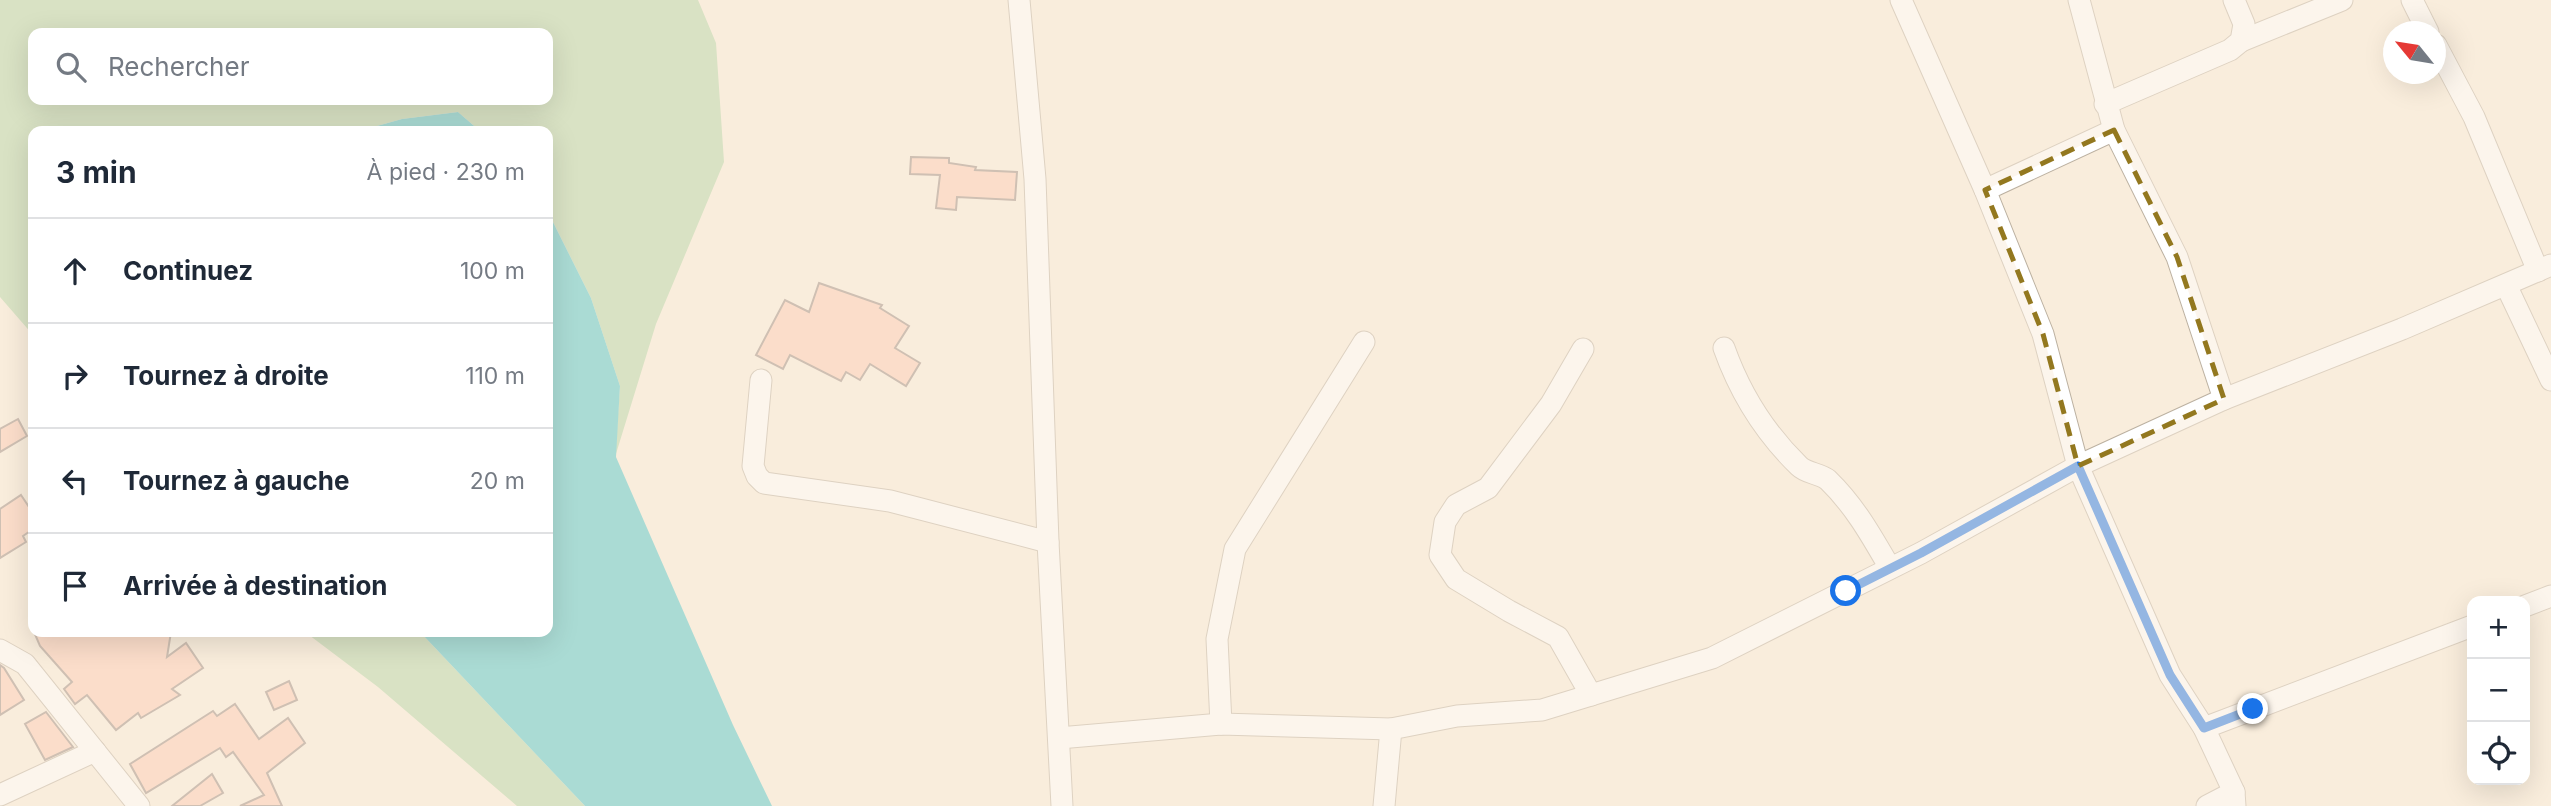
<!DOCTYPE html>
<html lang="fr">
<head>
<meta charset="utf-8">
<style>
  body { margin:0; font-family:Inter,sans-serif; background:#f2f2f3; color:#1f2937 }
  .controls { position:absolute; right:21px; bottom:21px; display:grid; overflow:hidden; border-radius:14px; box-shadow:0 7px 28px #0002 }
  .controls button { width:63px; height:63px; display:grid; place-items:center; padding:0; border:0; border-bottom:2px solid #e0e1e3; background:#fff; color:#1f2937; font:35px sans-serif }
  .compass { position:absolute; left:2383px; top:21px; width:63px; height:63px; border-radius:50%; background:#fff; box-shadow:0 7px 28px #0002; rotate:300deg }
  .stop { position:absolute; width:21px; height:21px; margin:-16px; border:5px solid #1a73e8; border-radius:50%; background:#fff }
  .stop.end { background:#1a73e8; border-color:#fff; box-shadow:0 2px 7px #0008 }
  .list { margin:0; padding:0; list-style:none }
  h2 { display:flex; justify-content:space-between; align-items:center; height:91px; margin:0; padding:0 28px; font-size:30px }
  h2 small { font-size:23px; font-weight:400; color:#747a83 }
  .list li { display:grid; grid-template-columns:46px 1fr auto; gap:21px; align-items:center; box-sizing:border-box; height:105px; padding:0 28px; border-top:2px solid #e0e1e3 }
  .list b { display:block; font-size:26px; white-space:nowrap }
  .list em { font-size:23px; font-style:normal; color:#747a83 }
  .icon { flex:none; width:38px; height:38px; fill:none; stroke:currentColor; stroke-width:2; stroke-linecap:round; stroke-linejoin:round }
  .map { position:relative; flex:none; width:2551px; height:806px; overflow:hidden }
  .search { position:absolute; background:#fff; box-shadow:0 7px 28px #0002; left:28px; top:28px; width:525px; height:77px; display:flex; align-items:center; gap:18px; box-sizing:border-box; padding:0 24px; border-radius:14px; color:#747a83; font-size:26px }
  .panel { position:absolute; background:#fff; box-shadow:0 7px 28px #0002; left:28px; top:126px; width:525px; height:511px; border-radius:14px }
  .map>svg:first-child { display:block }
</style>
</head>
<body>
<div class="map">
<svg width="2551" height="806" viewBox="0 0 2551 806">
  <rect width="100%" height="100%" fill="#f9eddc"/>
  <!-- green -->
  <g fill="#b1d5a6" fill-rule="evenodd">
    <path d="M0,0H698L716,43L724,162L656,324L615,457L620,386L591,298L548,212V131H480L458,112L402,119L359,131H33V335L0,297ZM33,33H548V100H33Z"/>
    <polygon points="305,632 420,632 585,806 517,806 378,687"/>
  </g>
  <!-- water -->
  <g fill="#4bc6cb">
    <polygon points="458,112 480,131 359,131 402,119"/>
    <polygon points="548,212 591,298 620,386 616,457 733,725 772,806 585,806 420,632 548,632"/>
  </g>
  <!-- building -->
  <g fill="#fccbb3" stroke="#9b8980" stroke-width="2">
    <polygon points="911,157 949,158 949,163 976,167 975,170 1017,172 1015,200 957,197 956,210 936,208 940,175 910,174"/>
    <polygon points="819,283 882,305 880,308 909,326 895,348 920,363 906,386 870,364 860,380 846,372 841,381 790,355 783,369 756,355 785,300 809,312"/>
    <polygon points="18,419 27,436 0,452 0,429"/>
    <polygon points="21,495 33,513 33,529 23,536 26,542 0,558 0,509"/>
    <polygon points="34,632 171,632 167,657 186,643 203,668 172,689 180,695 141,718 138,713 116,730 87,695 75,704 64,689 72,682 40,646"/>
    <polygon points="0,665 4,668 24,700 0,715"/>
    <polygon points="289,681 297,700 274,710 266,692"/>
    <polygon points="235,704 259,739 288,718 305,743 267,773 282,806 240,806 264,795 233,752 226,757 220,748 146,793 130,764 213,711 217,716"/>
    <polygon points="46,712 73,747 45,760 25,724"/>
    <polygon points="212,774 223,793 200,806 172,806"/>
  </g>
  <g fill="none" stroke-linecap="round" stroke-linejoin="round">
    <defs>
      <g id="minor">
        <polyline points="1019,0 1035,179 1048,542 1062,806"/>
        <polyline points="1901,0 1985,190 2043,334 2078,466 2170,675 2204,728 2234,792 2235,806"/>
        <polyline points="2079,0 2114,130 2177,257 2224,399"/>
        <polyline points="2412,0 2428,32"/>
        <polyline points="2241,41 2342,0"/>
        <polyline points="2436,45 2474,117 2538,271"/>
        <polyline points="2105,104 2230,50 2241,41 2244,24 2234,0"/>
        <polyline points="1985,190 2114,130"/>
        <polyline points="2506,285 2551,380"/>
        <path d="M1724,348C1740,393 1765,433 1799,466C1807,474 1820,473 1828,480C1855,506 1872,537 1890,568"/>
        <polyline points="1583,349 1551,404 1488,488 1456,505 1445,522 1440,555 1456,579 1509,611 1558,637 1591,695"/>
        <polyline points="761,380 753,466 757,476 764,483 890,501 1048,542"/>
        <polyline points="2525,606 2551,596"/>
        <polyline points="0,650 25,664 139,806"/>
        <polyline points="1221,724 1217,639 1235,549 1364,342"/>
        <polyline points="2204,728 2472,626"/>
        <polyline points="1059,738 1221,724 1391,729"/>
        <polyline points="0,795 95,751"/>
        <polyline points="1384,806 1391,729 1457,716 1542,710 1712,658 1921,553 2078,466 2224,399 2402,329 2551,265"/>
        <polyline points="2207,806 2234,792"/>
      </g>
    </defs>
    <!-- minor casing -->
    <use href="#minor" stroke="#bcb1a1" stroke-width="23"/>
    <!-- minor -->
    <use href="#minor" stroke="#fff" stroke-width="21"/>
  </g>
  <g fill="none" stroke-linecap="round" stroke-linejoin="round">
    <!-- route -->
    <polyline stroke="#1a73e8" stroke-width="9" points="1846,591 1921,553 2078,466 2170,675 2204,728 2253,709"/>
  </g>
  <!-- marked area -->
  <path d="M0 0H2551V806H0ZM2114,130L2177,257L2224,399L2078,466L2043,334L1985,190Z" fill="#f9eddc" fill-opacity=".55" fill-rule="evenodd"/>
  <path fill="none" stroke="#93781f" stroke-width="5" stroke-dasharray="14 9" stroke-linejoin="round" d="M2114,130L2177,257L2224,399L2078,466L2043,334L1985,190Z"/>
</svg>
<div class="controls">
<button>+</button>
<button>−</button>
<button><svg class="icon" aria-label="locate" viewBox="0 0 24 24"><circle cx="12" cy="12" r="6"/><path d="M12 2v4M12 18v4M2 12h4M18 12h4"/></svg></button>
</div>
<svg class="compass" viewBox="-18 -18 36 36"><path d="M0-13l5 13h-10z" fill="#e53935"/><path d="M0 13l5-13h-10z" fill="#747a83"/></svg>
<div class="stop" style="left:1846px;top:591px"></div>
<div class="stop end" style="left:2253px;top:709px"></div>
<div class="search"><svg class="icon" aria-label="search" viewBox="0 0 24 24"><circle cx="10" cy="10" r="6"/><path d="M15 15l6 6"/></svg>Rechercher</div>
<section class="panel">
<h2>3 min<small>À pied · 230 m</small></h2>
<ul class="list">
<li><svg class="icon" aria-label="ahead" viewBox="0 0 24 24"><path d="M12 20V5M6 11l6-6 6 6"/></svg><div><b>Continuez</b></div><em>100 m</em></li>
<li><svg class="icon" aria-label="right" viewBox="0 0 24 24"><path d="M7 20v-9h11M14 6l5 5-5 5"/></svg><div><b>Tournez à droite</b></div><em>110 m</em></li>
<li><svg class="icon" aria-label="left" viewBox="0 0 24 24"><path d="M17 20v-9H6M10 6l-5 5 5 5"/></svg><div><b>Tournez à gauche</b></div><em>20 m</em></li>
<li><svg class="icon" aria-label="arrive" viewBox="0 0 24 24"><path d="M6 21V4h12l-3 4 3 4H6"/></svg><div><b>Arrivée à destination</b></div></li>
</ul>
</section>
</div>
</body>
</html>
